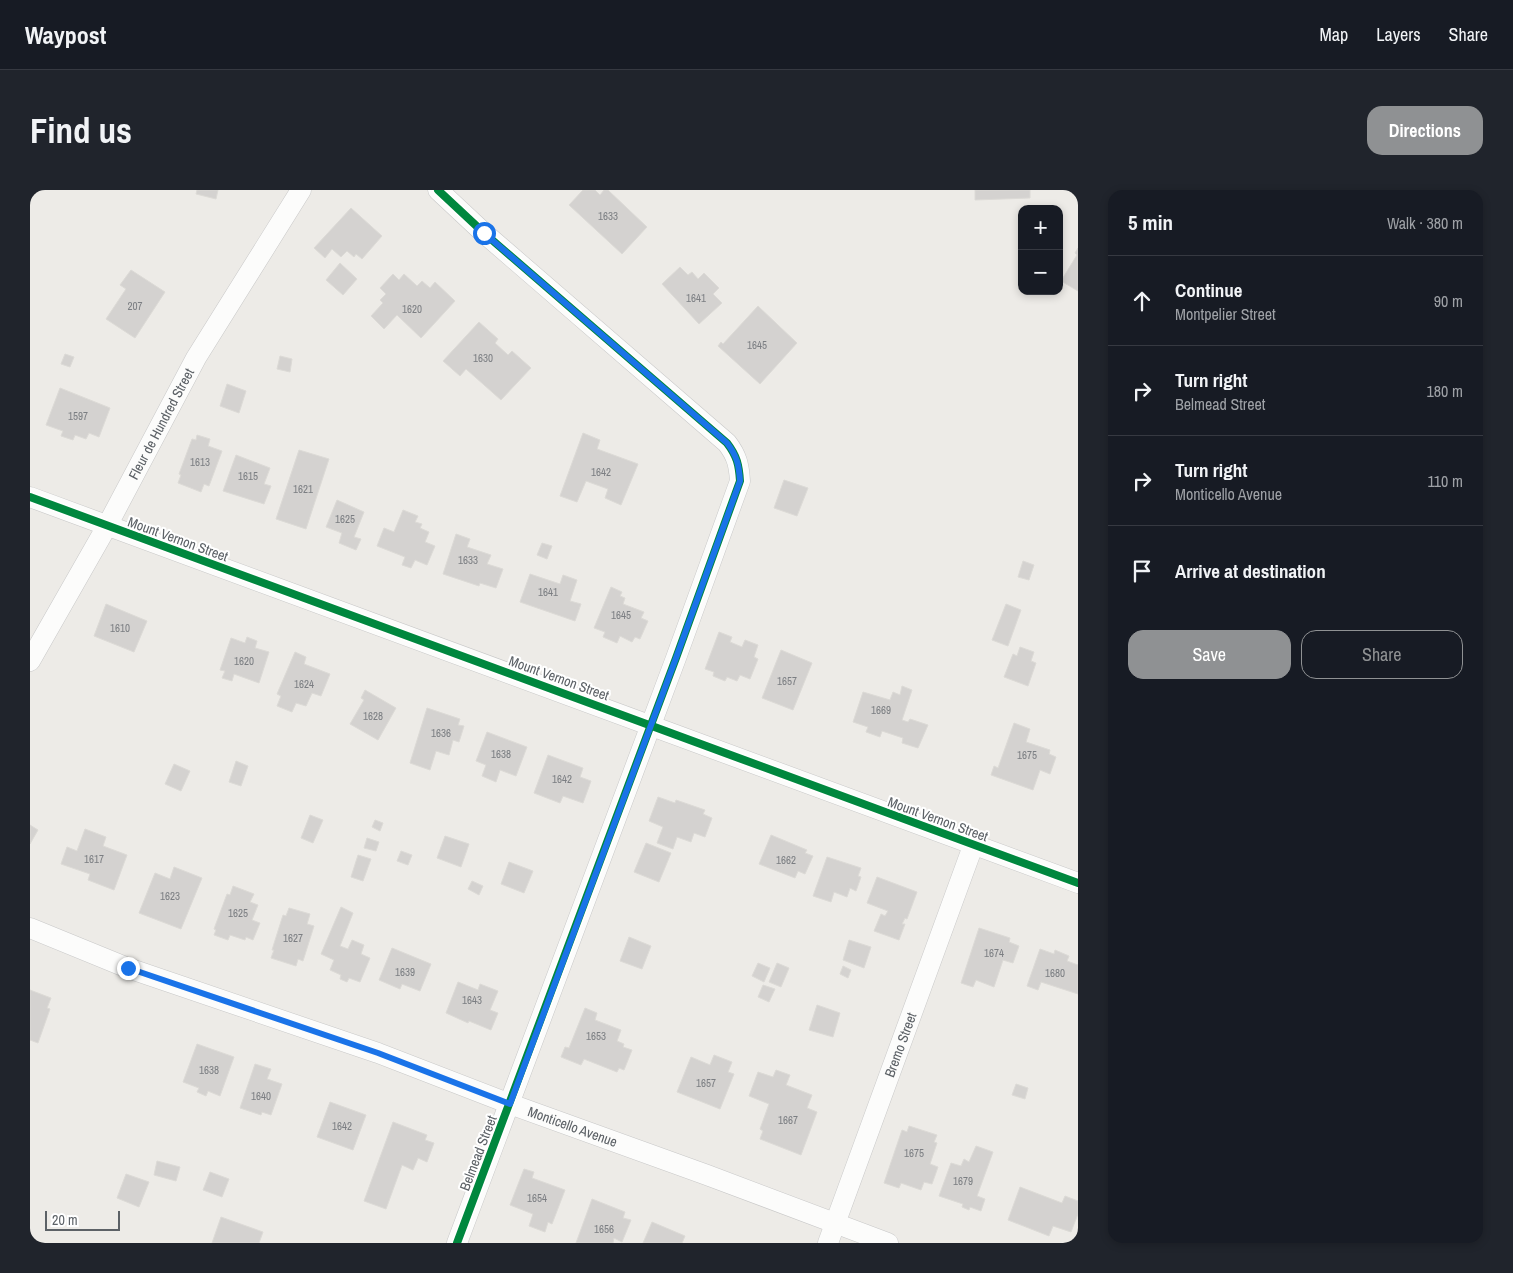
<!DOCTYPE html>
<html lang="en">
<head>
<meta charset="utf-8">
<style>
  body { margin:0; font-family:"Archivo Narrow",sans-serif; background:#20242c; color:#f1f3f6 }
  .controls { position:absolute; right:15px; top:15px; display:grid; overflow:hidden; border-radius:10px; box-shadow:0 2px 8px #0003 }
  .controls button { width:45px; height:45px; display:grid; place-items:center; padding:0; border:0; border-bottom:1px solid #363941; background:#171b24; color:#f1f3f6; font:25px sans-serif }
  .scale { position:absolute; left:15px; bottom:12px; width:75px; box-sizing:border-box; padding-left:5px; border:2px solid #5c6166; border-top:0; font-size:14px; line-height:18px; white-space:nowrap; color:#5c6166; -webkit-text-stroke:4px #fff; paint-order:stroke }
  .stop { position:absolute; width:15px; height:15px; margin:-11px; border:4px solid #1a73e8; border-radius:50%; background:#fff }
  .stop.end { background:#1a73e8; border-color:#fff; box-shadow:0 1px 5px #0008 }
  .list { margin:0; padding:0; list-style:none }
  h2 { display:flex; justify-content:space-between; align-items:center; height:65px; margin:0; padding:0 20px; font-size:21px }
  h2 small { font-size:16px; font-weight:400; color:#9ea1a6 }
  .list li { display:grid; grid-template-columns:32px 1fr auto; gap:15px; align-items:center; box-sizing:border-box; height:90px; padding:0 20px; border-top:1px solid #363941 }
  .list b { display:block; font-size:19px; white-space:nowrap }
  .list p { margin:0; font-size:16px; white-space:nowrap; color:#9ea1a6 }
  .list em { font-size:16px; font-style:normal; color:#9ea1a6 }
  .actions { display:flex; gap:10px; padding:15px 20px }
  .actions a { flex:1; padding:11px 0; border:1px solid #8f9193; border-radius:15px; text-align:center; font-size:18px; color:#8f9193 }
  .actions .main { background:#8f9193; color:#fff }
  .icon { flex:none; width:28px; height:28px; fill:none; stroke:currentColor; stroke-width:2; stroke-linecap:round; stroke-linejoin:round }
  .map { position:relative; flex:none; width:1048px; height:1053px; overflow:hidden; border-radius:15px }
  header { display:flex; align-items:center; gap:30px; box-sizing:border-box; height:70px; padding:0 25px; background:#171b24; border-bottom:1px solid #363941 }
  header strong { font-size:24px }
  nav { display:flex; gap:28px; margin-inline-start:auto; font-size:18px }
  .intro { display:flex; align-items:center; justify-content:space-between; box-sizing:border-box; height:120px; padding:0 30px }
  h1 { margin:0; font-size:35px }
  .button { padding:12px 22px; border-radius:15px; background:#8f9193; color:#fff; font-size:18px; font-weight:700 }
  main { display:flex; gap:30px; padding:0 30px }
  aside { flex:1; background:#171b24; border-radius:15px; box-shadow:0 2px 8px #0003 }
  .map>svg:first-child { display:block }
</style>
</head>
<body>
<header>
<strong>Waypost</strong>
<nav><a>Map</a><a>Layers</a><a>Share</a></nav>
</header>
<div class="intro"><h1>Find us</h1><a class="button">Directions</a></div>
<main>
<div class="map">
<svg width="1048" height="1053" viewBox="0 0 1048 1053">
  <rect width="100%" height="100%" fill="#edebe7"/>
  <!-- building -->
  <g fill="#d4d2d0" stroke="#dcdad6">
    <polygon points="167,0 188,0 186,9 166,4"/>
    <polygon points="553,0 565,0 570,5 574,0 578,0 617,37 592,64 539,15"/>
    <polygon points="945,0 1000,0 1000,8 945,10"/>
    <polygon points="321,18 352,46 332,69 326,64 324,67 317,61 311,67 302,59 295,68 284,58"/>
    <polygon points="1048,58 1048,101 1031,91 1047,65 1045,63"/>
    <polygon points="310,73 327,89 313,105 296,90"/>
    <polygon points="650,77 658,85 662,82 668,89 674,83 689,98 683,104 692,113 669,134 632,94"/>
    <polygon points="101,80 135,102 105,148 76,129 96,99 90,95"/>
    <polygon points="363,84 369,90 374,84 387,96 392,91 400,98 405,92 425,111 391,148 367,125 354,139 341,126 353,113 350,110 356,104 350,98"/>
    <polygon points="728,116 767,153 730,194 688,156 691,152 693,154"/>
    <polygon points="449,132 468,149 465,153 478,165 482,161 501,178 471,210 436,179 430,186 413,171"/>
    <polygon points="35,164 44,167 40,177 31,174"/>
    <polygon points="250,166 262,169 260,182 247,179"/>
    <polygon points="197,194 216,201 209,223 190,216"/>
    <polygon points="30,198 80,218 69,247 59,243 56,249 45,245 43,250 31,246 33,241 16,235"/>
    <polygon points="553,243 570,250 567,259 608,274 591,315 575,308 578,299 556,291 547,312 530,306"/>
    <polygon points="167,245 180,249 178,256 192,261 179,296 174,294 171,302 148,293 151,285 149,284 162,249 166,250"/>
    <polygon points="269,260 299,269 276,339 246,329"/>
    <polygon points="206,265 240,278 234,294 241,296 234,314 193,301"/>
    <polygon points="754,290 778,298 767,326 744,318"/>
    <polygon points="307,310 334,322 324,347 331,349 326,360 309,353 312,343 296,337"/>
    <polygon points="373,320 388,326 385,332 392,334 390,338 399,342 395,352 405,356 397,375 385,370 381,378 372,375 375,367 347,356 354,338 364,342"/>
    <polygon points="426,344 440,349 437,357 461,365 457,374 473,379 466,398 450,393 449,396 413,384"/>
    <polygon points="512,353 522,356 517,369 507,365"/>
    <polygon points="993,371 1004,375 999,390 988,387"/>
    <polygon points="500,384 530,394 533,385 547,390 540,411 551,414 545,431 490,412"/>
    <polygon points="581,397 592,402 590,406 595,408 593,414 614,422 611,428 618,431 610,449 605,447 602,452 590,446 587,453 573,447 575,442 564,438"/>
    <polygon points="76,414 117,431 104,462 64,446"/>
    <polygon points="976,414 991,420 978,456 962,450"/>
    <polygon points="689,442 702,447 700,452 712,457 715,450 728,455 724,467 728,469 720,489 710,485 707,491 697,487 695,491 683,486 684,482 675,479"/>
    <polygon points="217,447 227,451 225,458 239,462 229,493 204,484 202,491 192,488 195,481 190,480 201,448 215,453"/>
    <polygon points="990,457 1004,462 1001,471 1006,473 998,496 974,487 983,464 987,466"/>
    <polygon points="751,460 782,473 763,520 732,508"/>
    <polygon points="265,462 276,467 274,474 300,484 291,506 282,503 276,516 266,513 262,522 247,516 251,506 247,504"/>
    <polygon points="872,496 882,500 872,530 878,532 880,529 898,535 888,558 872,553 873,548 852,541 850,547 836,542 838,537 823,532 833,502 860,510 863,502 870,505"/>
    <polygon points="335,500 366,518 348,550 320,534 334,510 331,508"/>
    <polygon points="397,518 430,529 428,535 434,536 429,552 423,550 419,565 406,561 400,580 380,573"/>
    <polygon points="984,533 1000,539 996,552 1020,560 1019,564 1026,567 1020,584 1010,580 1003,600 961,585 964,576 968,578"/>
    <polygon points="457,542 497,557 486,586 470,580 466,592 452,586 456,575 446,571"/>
    <polygon points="518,565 553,578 550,587 561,591 553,613 533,606 530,613 504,603"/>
    <polygon points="206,571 218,576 211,596 199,592"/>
    <polygon points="144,574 160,581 151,601 135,594"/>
    <polygon points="628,607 645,613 646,610 675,620 673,624 682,628 675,647 664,643 661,652 647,647 643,659 627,653 633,637 619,631"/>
    <polygon points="280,625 293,630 283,653 271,648"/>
    <polygon points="345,630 353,633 350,641 342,637"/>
    <polygon points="0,635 8,640 0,654"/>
    <polygon points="55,639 76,647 73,656 97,665 84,700 58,690 60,684 31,674 37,657 47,661"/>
    <polygon points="741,645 777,660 775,663 783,666 775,684 768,681 765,688 729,674"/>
    <polygon points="415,646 439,654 431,677 407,668"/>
    <polygon points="337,648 349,652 346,661 334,658"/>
    <polygon points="616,653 641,663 629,692 604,682"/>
    <polygon points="371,661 382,665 378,675 367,671"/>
    <polygon points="328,665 341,669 333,691 321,687"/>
    <polygon points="797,667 831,678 828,686 831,687 826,701 820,698 817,707 804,702 801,712 783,706"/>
    <polygon points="479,672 503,681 494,703 471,694"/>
    <polygon points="144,677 172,688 151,739 109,723 125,683 140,689"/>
    <polygon points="847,687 887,702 877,729 875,728 872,734 875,734 869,750 844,741 851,724 855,726 858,721 837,713"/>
    <polygon points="442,691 453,696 449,705 438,699"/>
    <polygon points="203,696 224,704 220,712 228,715 222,730 230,733 223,750 216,747 215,750 200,745 198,750 184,745 186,740 184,739 197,704 200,705"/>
    <polygon points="311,717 323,723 310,756 318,759 322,750 334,755 331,764 340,768 330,792 319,788 317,792 310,789 311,785 300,780 304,770 291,764"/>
    <polygon points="259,718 280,724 277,734 284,736 273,771 268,769 266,776 241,768 244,760 242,760 253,725 256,726"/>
    <polygon points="949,738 980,748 979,752 989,756 983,773 973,770 964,797 946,790 943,797 931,793"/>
    <polygon points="599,747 621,756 612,779 590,771"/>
    <polygon points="819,750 841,757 834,778 813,770"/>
    <polygon points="362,758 401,774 390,801 372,794 370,799 349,790"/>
    <polygon points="1010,759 1024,764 1025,760 1039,766 1037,771 1048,775 1048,804 1011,792 1008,800 997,796"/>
    <polygon points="728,773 740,778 734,792 722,786"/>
    <polygon points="747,773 759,778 751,797 739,792"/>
    <polygon points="813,776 821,780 818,788 810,784"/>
    <polygon points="428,792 448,800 450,794 468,801 460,820 468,823 461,840 439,831 438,833 416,823"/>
    <polygon points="733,795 745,799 739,812 728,807"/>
    <polygon points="0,800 21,808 17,818 20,819 8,853 0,850"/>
    <polygon points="787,815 810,823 803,847 779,840"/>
    <polygon points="555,818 567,823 565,830 591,840 587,851 594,854 593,857 602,860 594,880 589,878 587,882 554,869 551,875 531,867 535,857 539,858"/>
    <polygon points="167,854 204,867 190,906 178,901 176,906 167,902 169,898 153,892"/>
    <polygon points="684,865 702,872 698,882 704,884 690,919 647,902 661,867 680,875"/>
    <polygon points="225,874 241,879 237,889 252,894 241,925 232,922 231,925 210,918"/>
    <polygon points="746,880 760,885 756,895 782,905 777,918 787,922 771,965 730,949 733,941 730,939 739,914 719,906 728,882 743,887"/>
    <polygon points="986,894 998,898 995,909 982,905"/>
    <polygon points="300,912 336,925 323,960 287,947"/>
    <polygon points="363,932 397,945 395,950 404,953 397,972 388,968 383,980 372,975 356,1019 334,1011"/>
    <polygon points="879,936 907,945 904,952 907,953 900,974 908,977 902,994 894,992 891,1000 871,993 869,998 854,993 872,940 877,942"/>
    <polygon points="946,956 963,962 947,1006 955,1009 951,1021 940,1017 939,1020 932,1017 933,1014 909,1006 921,973 931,976 934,969 939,972"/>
    <polygon points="127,971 150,977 146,991 124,985"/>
    <polygon points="494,979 504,982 502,988 535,1000 522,1034 518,1032 515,1042 499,1036 503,1024 480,1015"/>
    <polygon points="180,982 199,989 192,1007 173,1000"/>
    <polygon points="96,984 119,992 109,1017 87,1008"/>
    <polygon points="990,997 1032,1013 1035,1006 1048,1011 1048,1024 1041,1042 1023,1036 1019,1046 978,1030"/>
    <polygon points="562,1009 595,1022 593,1028 601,1030 592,1052 584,1048 583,1053 546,1053"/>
    <polygon points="191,1027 233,1042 229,1053 182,1053"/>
    <polygon points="622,1032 655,1046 652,1053 613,1053"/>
  </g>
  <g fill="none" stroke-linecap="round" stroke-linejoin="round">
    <defs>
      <g id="street">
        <path d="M408,0L454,43L697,253C707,266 709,275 710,291L646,468L427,1053"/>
        <polyline points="0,307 1048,693"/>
        <path id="s1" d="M0,471L77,336L166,168L271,0"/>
        <path id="s2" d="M0,738L98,778L348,863L480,914L677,985L858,1053"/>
        <path id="s3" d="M798,1053L943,656"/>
      </g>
    </defs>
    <!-- street casing -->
    <use href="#street" stroke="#c8c8c8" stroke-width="21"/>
    <!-- street -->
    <use href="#street" stroke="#fcfcfb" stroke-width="20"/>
    <defs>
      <g id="cycleway">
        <path d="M408,0L454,43L697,253C707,266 709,275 710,291L646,468L427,1053"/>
        <polyline points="0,307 1048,693"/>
      </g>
    </defs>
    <!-- cycleway casing -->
    <use href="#cycleway" stroke="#fff" stroke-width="11"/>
    <!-- cycleway -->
    <use href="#cycleway" stroke="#00873e" stroke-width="8"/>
  </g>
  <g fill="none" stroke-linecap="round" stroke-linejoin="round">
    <!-- route -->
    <path stroke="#1a73e8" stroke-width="6" d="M98,778L348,863L480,914L646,468L710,291C709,275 707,266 697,253L454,43"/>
  </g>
  <g text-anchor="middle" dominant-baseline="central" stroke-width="4" stroke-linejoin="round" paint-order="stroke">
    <!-- number labels -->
    <g font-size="11" fill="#7b7e82">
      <text x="578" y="26">1633</text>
      <text x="666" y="108">1641</text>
      <text x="105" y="116">207</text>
      <text x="382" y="119">1620</text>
      <text x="727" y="155">1645</text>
      <text x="453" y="168">1630</text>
      <text x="48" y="226">1597</text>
      <text x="170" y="272">1613</text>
      <text x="571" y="282">1642</text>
      <text x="218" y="286">1615</text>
      <text x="273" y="299">1621</text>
      <text x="315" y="329">1625</text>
      <text x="438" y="370">1633</text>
      <text x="518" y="402">1641</text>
      <text x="591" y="425">1645</text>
      <text x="90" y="438">1610</text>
      <text x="214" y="471">1620</text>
      <text x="757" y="491">1657</text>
      <text x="274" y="494">1624</text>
      <text x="851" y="520">1669</text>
      <text x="343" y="526">1628</text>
      <text x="411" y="543">1636</text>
      <text x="471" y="564">1638</text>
      <text x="997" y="565">1675</text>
      <text x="532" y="589">1642</text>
      <text x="64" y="669">1617</text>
      <text x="756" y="670">1662</text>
      <text x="140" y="706">1623</text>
      <text x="208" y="723">1625</text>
      <text x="263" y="748">1627</text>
      <text x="964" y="763">1674</text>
      <text x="375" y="782">1639</text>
      <text x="1025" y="783">1680</text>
      <text x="442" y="810">1643</text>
      <text x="566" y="846">1653</text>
      <text x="179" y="880">1638</text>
      <text x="676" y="893">1657</text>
      <text x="231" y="906">1640</text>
      <text x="758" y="930">1667</text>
      <text x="312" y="936">1642</text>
      <text x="884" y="963">1675</text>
      <text x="933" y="991">1679</text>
      <text x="507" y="1008">1654</text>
      <text x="574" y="1039">1656</text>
    </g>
    <!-- street labels -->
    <g font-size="14" fill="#5c6166" stroke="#fff">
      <text stroke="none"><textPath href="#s1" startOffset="271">Fleur de Hundred Street</textPath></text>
      <text transform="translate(148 349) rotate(20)">Mount Vernon Street</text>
      <text transform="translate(529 488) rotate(20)">Mount Vernon Street</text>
      <text transform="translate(908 629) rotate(20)">Mount Vernon Street</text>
      <text stroke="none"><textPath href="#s3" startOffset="211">Bremo Street</textPath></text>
      <text stroke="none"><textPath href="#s2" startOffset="578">Monticello Avenue</textPath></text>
      <text transform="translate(448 963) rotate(-69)">Belmead Street</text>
    </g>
  </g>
</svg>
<div class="controls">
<button>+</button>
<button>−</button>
</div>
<div class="scale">20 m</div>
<div class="stop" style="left:454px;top:43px"></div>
<div class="stop end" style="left:98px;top:778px"></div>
</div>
<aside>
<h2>5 min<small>Walk · 380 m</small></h2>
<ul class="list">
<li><svg class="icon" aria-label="ahead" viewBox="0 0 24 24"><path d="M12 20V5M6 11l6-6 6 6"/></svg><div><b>Continue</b><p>Montpelier Street</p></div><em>90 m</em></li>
<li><svg class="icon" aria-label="right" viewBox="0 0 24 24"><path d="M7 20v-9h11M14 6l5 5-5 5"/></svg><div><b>Turn right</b><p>Belmead Street</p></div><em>180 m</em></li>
<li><svg class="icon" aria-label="right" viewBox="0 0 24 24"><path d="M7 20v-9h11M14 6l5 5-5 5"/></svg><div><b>Turn right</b><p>Monticello Avenue</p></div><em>110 m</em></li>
<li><svg class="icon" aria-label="arrive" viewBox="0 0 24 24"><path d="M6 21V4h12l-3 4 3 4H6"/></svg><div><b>Arrive at destination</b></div></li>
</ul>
<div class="actions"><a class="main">Save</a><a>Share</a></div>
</aside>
</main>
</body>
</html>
